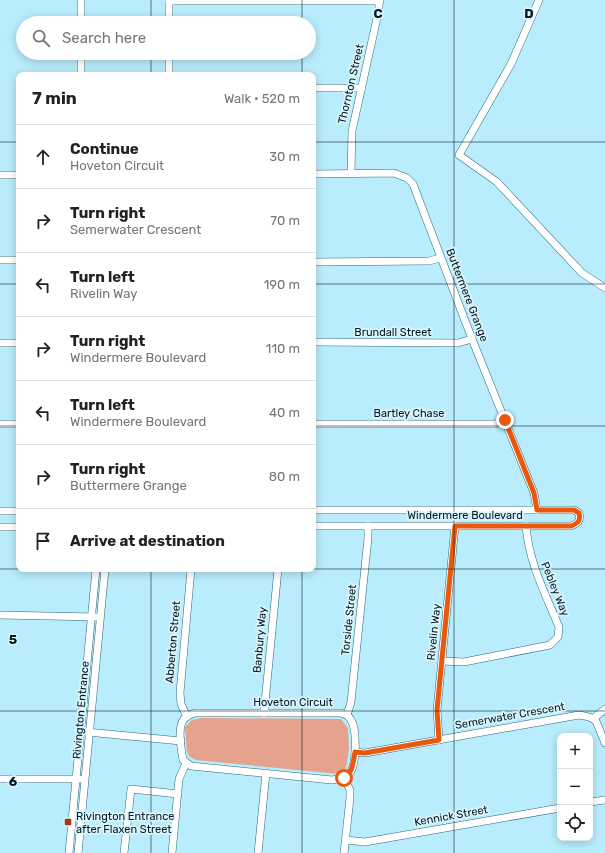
<!DOCTYPE html>
<html lang="en">
<head>
<meta charset="utf-8">
<style>
  body { margin:0; font-family:Rubik,sans-serif; background:#f6f6f6; color:#222 }
  .controls { position:absolute; right:12px; bottom:12px; display:grid; overflow:hidden; border-radius:8px; box-shadow:0 2px 10px #0003 }
  .controls button { width:36px; height:36px; display:grid; place-items:center; padding:0; border:0; border-bottom:1px solid #e0e0e0; background:#fff; color:#222; font:20px sans-serif }
  .stop { position:absolute; width:12px; height:12px; margin:-9px; border:3px solid #ea580c; border-radius:50%; background:#fff }
  .stop.end { background:#ea580c; border-color:#fff; box-shadow:0 1px 4px #0008 }
  .list { margin:0; padding:0; list-style:none }
  h2 { display:flex; justify-content:space-between; align-items:center; height:52px; margin:0; padding:0 16px; font-size:17px }
  h2 small { font-size:13px; font-weight:400; color:#767676 }
  .list li { display:grid; grid-template-columns:26px 1fr auto; gap:12px; align-items:center; box-sizing:border-box; height:64px; padding:0 16px; border-top:1px solid #e0e0e0 }
  .list b { display:block; font-size:15px; white-space:nowrap }
  .list p { margin:0; font-size:13px; white-space:nowrap; color:#767676 }
  .list em { font-size:13px; font-style:normal; color:#767676 }
  .icon { flex:none; width:22px; height:22px; fill:none; stroke:currentColor; stroke-width:2; stroke-linecap:round; stroke-linejoin:round }
  .map { position:relative; flex:none; width:605px; height:853px; overflow:hidden }
  .search { position:absolute; background:#fff; box-shadow:0 2px 10px #0003; left:16px; top:16px; width:300px; height:44px; display:flex; align-items:center; gap:10px; box-sizing:border-box; padding:0 14px; border-radius:22px; color:#767676; font-size:15px }
  .panel { position:absolute; background:#fff; box-shadow:0 2px 10px #0003; left:16px; top:72px; width:300px; height:500px; border-radius:8px }
  .map>svg:first-child { display:block }
</style>
</head>
<body>
<div class="map">
<svg width="605" height="853" viewBox="0 0 605 853">
  <rect width="100%" height="100%" fill="#b9ecfc"/>
  <!-- green -->
  <polygon fill="#e6a28c" points="202,718 341,719 348,728 349,750 346,768 339,774 196,760 190,757 187,752 185,727 192,720"/>
  <g fill="none" stroke-linecap="round" stroke-linejoin="round">
    <defs>
      <g id="minor">
        <polyline points="81,0 81,23"/>
        <polyline points="169,0 169,23"/>
        <polyline points="539,0 511,64 459,155 497,182 582,273 605,288"/>
        <polyline points="169,1 380,1"/>
        <polyline points="81,53 81,75"/>
        <polyline points="169,53 169,75"/>
        <polyline points="313,88 361,88"/>
        <polyline points="351,173 352,131 379,9 379,0"/>
        <polyline points="313,174 394,173 407,178 413,184 472,339 534,493 537,510"/>
        <polyline points="0,175 19,175"/>
        <polyline points="0,260 19,260"/>
        <polyline points="313,262 429,261 440,258"/>
        <polyline points="313,342 458,343 472,339"/>
        <polyline points="0,343 19,343"/>
        <polyline points="0,424 19,424"/>
        <polyline points="313,424 495,424 505,420"/>
        <path d="M313,510H574L579,513C581,521 578,523 571,526H313"/>
        <polyline points="0,511 19,511"/>
        <polyline points="0,527 19,527"/>
        <polyline points="0,615 96,617"/>
        <path d="M442,661L464,662L550,645L558,637L559,627C545,593 529,563 526,526"/>
        <path d="M195,713H341C345,714 349,716 351,720C357,729 357,766 349,774C345,779 338,779 332,780L191,766L183,760C181,749 177,727 184,719C187,715 192,714 195,713Z"/>
        <polyline points="264,713 278,569"/>
        <polyline points="347,715 351,702 368,538 368,526"/>
        <polyline points="187,717 181,704 180,693 191,569"/>
        <polyline points="594,718 605,709"/>
        <polyline points="87,732 181,741"/>
        <polyline points="439,740 437,710 455,526"/>
        <path d="M355,752L365,753L579,715C585,716 591,716 596,721L605,743"/>
        <polyline points="344,778 350,790 350,798 344,853"/>
        <polyline points="0,779 80,779"/>
        <polyline points="590,802 605,800"/>
        <polyline points="346,840 365,842 560,808"/>
        <polyline points="69,853 96,569"/>
        <polyline points="78,853 105,569"/>
        <polyline points="124,853 131,789 178,794"/>
        <polyline points="172,853 179,779 186,763"/>
        <polyline points="258,853 266,773"/>
      </g>
    </defs>
    <!-- minor casing -->
    <use href="#minor" stroke="#296b7d" stroke-width="8"/>
    <!-- minor -->
    <use href="#minor" stroke="#fff" stroke-width="7"/>
  </g>
  <g fill="none" stroke-linecap="round" stroke-linejoin="round">
    <!-- route -->
    <path stroke="#ea580c" stroke-width="5" d="M344,778C353,772 353,763 355,752L365,753L439,740L437,710L455,526H571C578,523 581,521 579,513L574,510H537L534,493L505,420"/>
  </g>
  <!-- grid -->
  <path fill="none" stroke="#00181f" stroke-width="1" stroke-opacity="0.55" d="M151,0V23M302,0V23M454,0V853M151,53V75M302,53V75M0,142H19M313,142H605M0,284H19M313,284H605M0,426H19M313,426H605M0,569H19M151,569V853M302,569V853M313,569H605M0,711H605"/>
  <!-- markers -->
  <rect fill="#9f3913" stroke="#dcf5fd" stroke-width="1.5" x="64" y="818" width="8" height="8" rx="2"/>
  <g text-anchor="middle" dominant-baseline="central" stroke-width="3.5" stroke-linejoin="round" paint-order="stroke">
    <!-- street labels -->
    <g font-size="11" fill="#00181f" stroke="#dcf5fd">
      <text transform="translate(351 84) rotate(-77)">Thornton Street</text>
      <text transform="translate(467 295) rotate(69)">Buttermere Grange</text>
      <text x="393" y="332">Brundall Street</text>
      <text x="409" y="413">Bartley Chase</text>
      <text x="465" y="515">Windermere Boulevard</text>
      <text transform="translate(555 589) rotate(68)">Pebley Way</text>
      <text transform="translate(349 620) rotate(-84)">Torside Street</text>
      <text transform="translate(434 632) rotate(-84)">Rivelin Way</text>
      <text transform="translate(260 640) rotate(-85)">Banbury Way</text>
      <text transform="translate(173 642) rotate(-85)">Abberton Street</text>
      <text x="293" y="702">Hoveton Circuit</text>
      <text transform="translate(81 710) rotate(-85)">Rivington Entrance</text>
      <text transform="translate(510 716) rotate(-10)">Semerwater Crescent</text>
      <text transform="translate(451 816) rotate(-10)">Kennick Street</text>
    </g>
    <!-- poi labels -->
    <g font-size="11" fill="#00181f" stroke="#dcf5fd" text-anchor="start">
      <text x="76" y="816">Rivington Entrance<tspan x="76" dy="13">after Flaxen Street</tspan></text>
    </g>
  </g>
  <g font-size="13" text-anchor="middle" font-weight="bold" fill="#00181f" stroke="#dcf5fd" stroke-width="3.5" stroke-linejoin="round" paint-order="stroke">
    <text x="378" y="18">C</text>
    <text x="529" y="18">D</text>
    <text x="13" y="644">5</text>
    <text x="13" y="786">6</text>
  </g>
</svg>
<div class="controls">
<button>+</button>
<button>−</button>
<button><svg class="icon" aria-label="locate" viewBox="0 0 24 24"><circle cx="12" cy="12" r="6"/><path d="M12 2v4M12 18v4M2 12h4M18 12h4"/></svg></button>
</div>
<div class="stop" style="left:344px;top:778px"></div>
<div class="stop end" style="left:505px;top:420px"></div>
<div class="search"><svg class="icon" aria-label="search" viewBox="0 0 24 24"><circle cx="10" cy="10" r="6"/><path d="M15 15l6 6"/></svg>Search here</div>
<section class="panel">
<h2>7 min<small>Walk · 520 m</small></h2>
<ul class="list">
<li><svg class="icon" aria-label="ahead" viewBox="0 0 24 24"><path d="M12 20V5M6 11l6-6 6 6"/></svg><div><b>Continue</b><p>Hoveton Circuit</p></div><em>30 m</em></li>
<li><svg class="icon" aria-label="right" viewBox="0 0 24 24"><path d="M7 20v-9h11M14 6l5 5-5 5"/></svg><div><b>Turn right</b><p>Semerwater Crescent</p></div><em>70 m</em></li>
<li><svg class="icon" aria-label="left" viewBox="0 0 24 24"><path d="M17 20v-9H6M10 6l-5 5 5 5"/></svg><div><b>Turn left</b><p>Rivelin Way</p></div><em>190 m</em></li>
<li><svg class="icon" aria-label="right" viewBox="0 0 24 24"><path d="M7 20v-9h11M14 6l5 5-5 5"/></svg><div><b>Turn right</b><p>Windermere Boulevard</p></div><em>110 m</em></li>
<li><svg class="icon" aria-label="left" viewBox="0 0 24 24"><path d="M17 20v-9H6M10 6l-5 5 5 5"/></svg><div><b>Turn left</b><p>Windermere Boulevard</p></div><em>40 m</em></li>
<li><svg class="icon" aria-label="right" viewBox="0 0 24 24"><path d="M7 20v-9h11M14 6l5 5-5 5"/></svg><div><b>Turn right</b><p>Buttermere Grange</p></div><em>80 m</em></li>
<li><svg class="icon" aria-label="arrive" viewBox="0 0 24 24"><path d="M6 21V4h12l-3 4 3 4H6"/></svg><div><b>Arrive at destination</b></div></li>
</ul>
</section>
</div>
</body>
</html>
